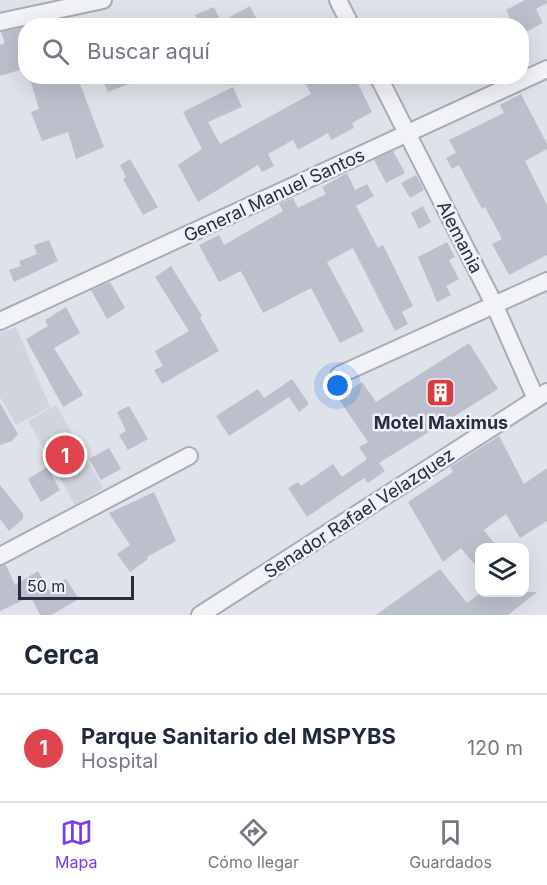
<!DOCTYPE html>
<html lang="es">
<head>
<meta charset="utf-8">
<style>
  body { margin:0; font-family:Inter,sans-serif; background:#f6f6f7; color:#1f2937 }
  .controls { position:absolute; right:18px; bottom:18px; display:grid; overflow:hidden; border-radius:12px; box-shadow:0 6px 24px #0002 }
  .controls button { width:54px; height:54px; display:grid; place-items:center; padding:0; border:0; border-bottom:2px solid #e0e1e3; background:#fff; color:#1f2937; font:30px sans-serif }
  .scale { position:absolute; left:18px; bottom:15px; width:116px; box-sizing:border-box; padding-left:6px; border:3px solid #272d41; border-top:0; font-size:16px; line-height:21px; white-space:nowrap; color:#272d41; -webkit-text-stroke:4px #eff1f7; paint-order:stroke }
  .you { position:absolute; left:338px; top:386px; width:21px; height:21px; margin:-15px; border:4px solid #fff; border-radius:50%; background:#1a73e8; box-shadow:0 0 0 9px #1a73e833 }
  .badge { display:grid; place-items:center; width:39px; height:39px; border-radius:50%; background:#7c3aed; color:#fff; font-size:20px; font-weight:700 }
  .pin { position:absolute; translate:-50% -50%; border:3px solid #fff; box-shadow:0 2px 6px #0006 }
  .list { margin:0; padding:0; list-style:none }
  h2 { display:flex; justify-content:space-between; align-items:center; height:78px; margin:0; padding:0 24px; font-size:26px }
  h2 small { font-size:20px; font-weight:400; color:#747a83 }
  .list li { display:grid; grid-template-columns:39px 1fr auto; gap:18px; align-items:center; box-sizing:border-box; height:108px; padding:0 24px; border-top:2px solid #e0e1e3 }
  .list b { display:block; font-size:22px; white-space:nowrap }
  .list p { margin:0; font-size:20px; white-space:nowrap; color:#747a83 }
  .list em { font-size:20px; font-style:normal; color:#747a83 }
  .icon { flex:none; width:33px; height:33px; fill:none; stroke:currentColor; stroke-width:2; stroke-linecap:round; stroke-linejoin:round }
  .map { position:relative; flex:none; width:547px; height:615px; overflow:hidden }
  .search { position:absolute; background:#fff; box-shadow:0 6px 24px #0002; left:18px; right:18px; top:18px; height:66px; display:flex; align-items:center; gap:15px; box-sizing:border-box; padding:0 21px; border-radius:24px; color:#747a83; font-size:22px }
  .sheet { height:186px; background:#fff }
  nav { display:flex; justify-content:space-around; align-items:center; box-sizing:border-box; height:84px; border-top:2px solid #e0e1e3; background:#fff; font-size:16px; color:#747a83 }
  nav a { display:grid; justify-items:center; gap:3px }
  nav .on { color:#7c3aed }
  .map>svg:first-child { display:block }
</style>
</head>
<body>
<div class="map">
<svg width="547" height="615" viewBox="0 0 547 615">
  <rect width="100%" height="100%" fill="#dfe2e9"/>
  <!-- built -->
  <g fill="#d1d4de">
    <polygon points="16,327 50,407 16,425 0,397 0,333"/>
    <polygon points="56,405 103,488 75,505 28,421"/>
  </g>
  <!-- building -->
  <g fill="#bcc0cc">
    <polygon points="525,0 547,0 547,3 536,9 543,23 522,34 522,26 514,26 506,10"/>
    <polygon points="250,6 260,26 199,26 195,15 214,7 221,22"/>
    <polygon points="26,27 26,68 0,76 0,45 5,43 1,32"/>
    <polygon points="29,76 77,76 104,147 76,159 68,132 42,141 31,112 39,109"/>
    <polygon points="101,76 145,76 146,77 108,92"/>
    <polygon points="319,76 354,76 372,112 352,123 354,128 331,140 328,133 298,150 293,140 268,154 274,166 262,172 258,165 198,202 178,165 202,149 183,112 233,87 242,107 208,122 220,144 311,94 306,84"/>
    <polygon points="521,94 547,144 547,149 525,161 547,205 547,255 509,275 492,244 502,239 485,207 482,209 459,165 452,169 446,158 456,153 449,140 504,113 500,105"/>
    <polygon points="393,151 405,173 386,183 374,160"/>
    <polygon points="130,159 158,207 143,215 123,179 126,177 120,165"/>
    <polygon points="347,173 355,190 367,184 374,196 356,206 378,248 383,245 413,306 402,312 408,324 395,331 353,248 327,262 364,331 340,343 311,288 263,313 241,271 219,282 199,245 219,235 224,245 283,211 279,204 293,198 298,208 326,194 322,187"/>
    <polygon points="416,175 424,190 410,198 401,183"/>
    <polygon points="423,206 431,222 419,229 411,213"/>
    <polygon points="49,240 58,261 14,282 9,270 21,266 19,261 37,254 34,245"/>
    <polygon points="447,242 455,257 449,260 459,279 446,286 451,295 437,302 418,257"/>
    <polygon points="171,266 202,316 200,318 219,351 162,384 154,370 163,366 155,351 189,331 155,277"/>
    <polygon points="110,282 125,308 107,319 91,290"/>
    <polygon points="66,307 80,333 54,348 83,395 63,407 26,339 48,326 45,320"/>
    <polygon points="469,343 498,389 379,463 385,471 368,483 364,478 307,517 288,488 298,482 301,486 333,464 342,477 367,459 359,447 368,442 338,398 362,382 376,402"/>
    <polygon points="292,379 309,404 299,412 289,397 229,436 216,416 258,389 264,398"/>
    <polygon points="0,403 18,434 12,441 0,445"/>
    <polygon points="129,406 148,439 128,450 119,435 126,431 117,412"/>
    <polygon points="499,436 524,484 547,468 547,521 520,538 506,514 484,530 498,548 480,548 480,571 461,548 443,562 408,502 453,472 450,467"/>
    <polygon points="109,448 121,469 101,480 89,459"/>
    <polygon points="47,467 60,490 41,502 28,479"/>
    <polygon points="0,485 23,514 23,519 9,531 0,519"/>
    <polygon points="154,492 176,541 147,557 148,559 130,572 117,554 130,545 109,513"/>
    <polygon points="6,565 15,585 38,571 49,590 66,579 79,599 51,615 40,615 32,599 28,598 0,611 0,566"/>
    <polygon points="440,569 467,603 482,592 537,592 508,615 376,615"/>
  </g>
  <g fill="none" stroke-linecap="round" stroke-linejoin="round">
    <defs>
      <g id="minor">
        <polyline points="338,0 351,26"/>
        <polyline points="0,22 103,0"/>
        <polyline points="378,76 494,304 536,399"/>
        <polyline points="0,321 547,69"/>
        <polyline points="339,375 547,281"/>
        <polyline points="0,556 189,456"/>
        <polyline points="200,615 547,392"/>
      </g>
    </defs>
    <!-- minor casing -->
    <use href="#minor" stroke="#a8acb7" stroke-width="20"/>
    <!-- minor -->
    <use href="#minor" stroke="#f2f3f7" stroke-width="16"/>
  </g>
  <!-- icons -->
  <defs>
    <symbol id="building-square" viewBox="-11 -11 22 22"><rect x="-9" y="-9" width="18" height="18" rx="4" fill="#d63c41" stroke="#eff1f7"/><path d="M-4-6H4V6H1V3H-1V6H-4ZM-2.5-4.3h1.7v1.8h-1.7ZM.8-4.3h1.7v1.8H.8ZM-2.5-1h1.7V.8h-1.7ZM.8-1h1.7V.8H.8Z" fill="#fff"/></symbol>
  </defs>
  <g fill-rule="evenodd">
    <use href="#building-square" x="424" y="376" width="33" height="33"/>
  </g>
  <g text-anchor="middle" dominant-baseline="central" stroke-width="5" stroke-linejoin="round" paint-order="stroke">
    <!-- street labels -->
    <g font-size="18" fill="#272d41" stroke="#eff1f7">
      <text transform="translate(274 195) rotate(-25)">General Manuel Santos</text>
      <text transform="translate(460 237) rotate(63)">Alemania</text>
      <text transform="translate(359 513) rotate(-33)">Senador Rafael Velazquez</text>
    </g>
    <!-- poi labels -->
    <g font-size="18" font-weight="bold" fill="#272d41" stroke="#eff1f7">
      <text x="441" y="422">Motel Maximus</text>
    </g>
  </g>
</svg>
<div class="controls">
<button><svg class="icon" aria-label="layers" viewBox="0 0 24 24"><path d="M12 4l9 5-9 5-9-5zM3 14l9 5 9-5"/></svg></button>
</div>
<div class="scale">50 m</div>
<div class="you"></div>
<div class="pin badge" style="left:65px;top:455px;background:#e0444e">1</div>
<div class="search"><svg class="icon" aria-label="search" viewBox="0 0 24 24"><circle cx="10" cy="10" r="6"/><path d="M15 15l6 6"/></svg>Buscar aquí</div>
</div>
<section class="sheet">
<h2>Cerca<small></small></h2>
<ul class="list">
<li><span class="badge" style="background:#e0444e">1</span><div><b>Parque Sanitario del MSPYBS</b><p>Hospital</p></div><em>120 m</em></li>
</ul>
</section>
<nav>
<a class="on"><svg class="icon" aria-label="map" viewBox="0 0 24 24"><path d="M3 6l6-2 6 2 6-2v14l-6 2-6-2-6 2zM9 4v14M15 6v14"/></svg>Mapa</a>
<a><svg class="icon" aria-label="directions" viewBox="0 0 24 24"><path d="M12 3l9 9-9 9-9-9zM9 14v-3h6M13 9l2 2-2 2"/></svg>Cómo llegar</a>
<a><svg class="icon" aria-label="saved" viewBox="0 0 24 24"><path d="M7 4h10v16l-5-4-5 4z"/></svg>Guardados</a>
</nav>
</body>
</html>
